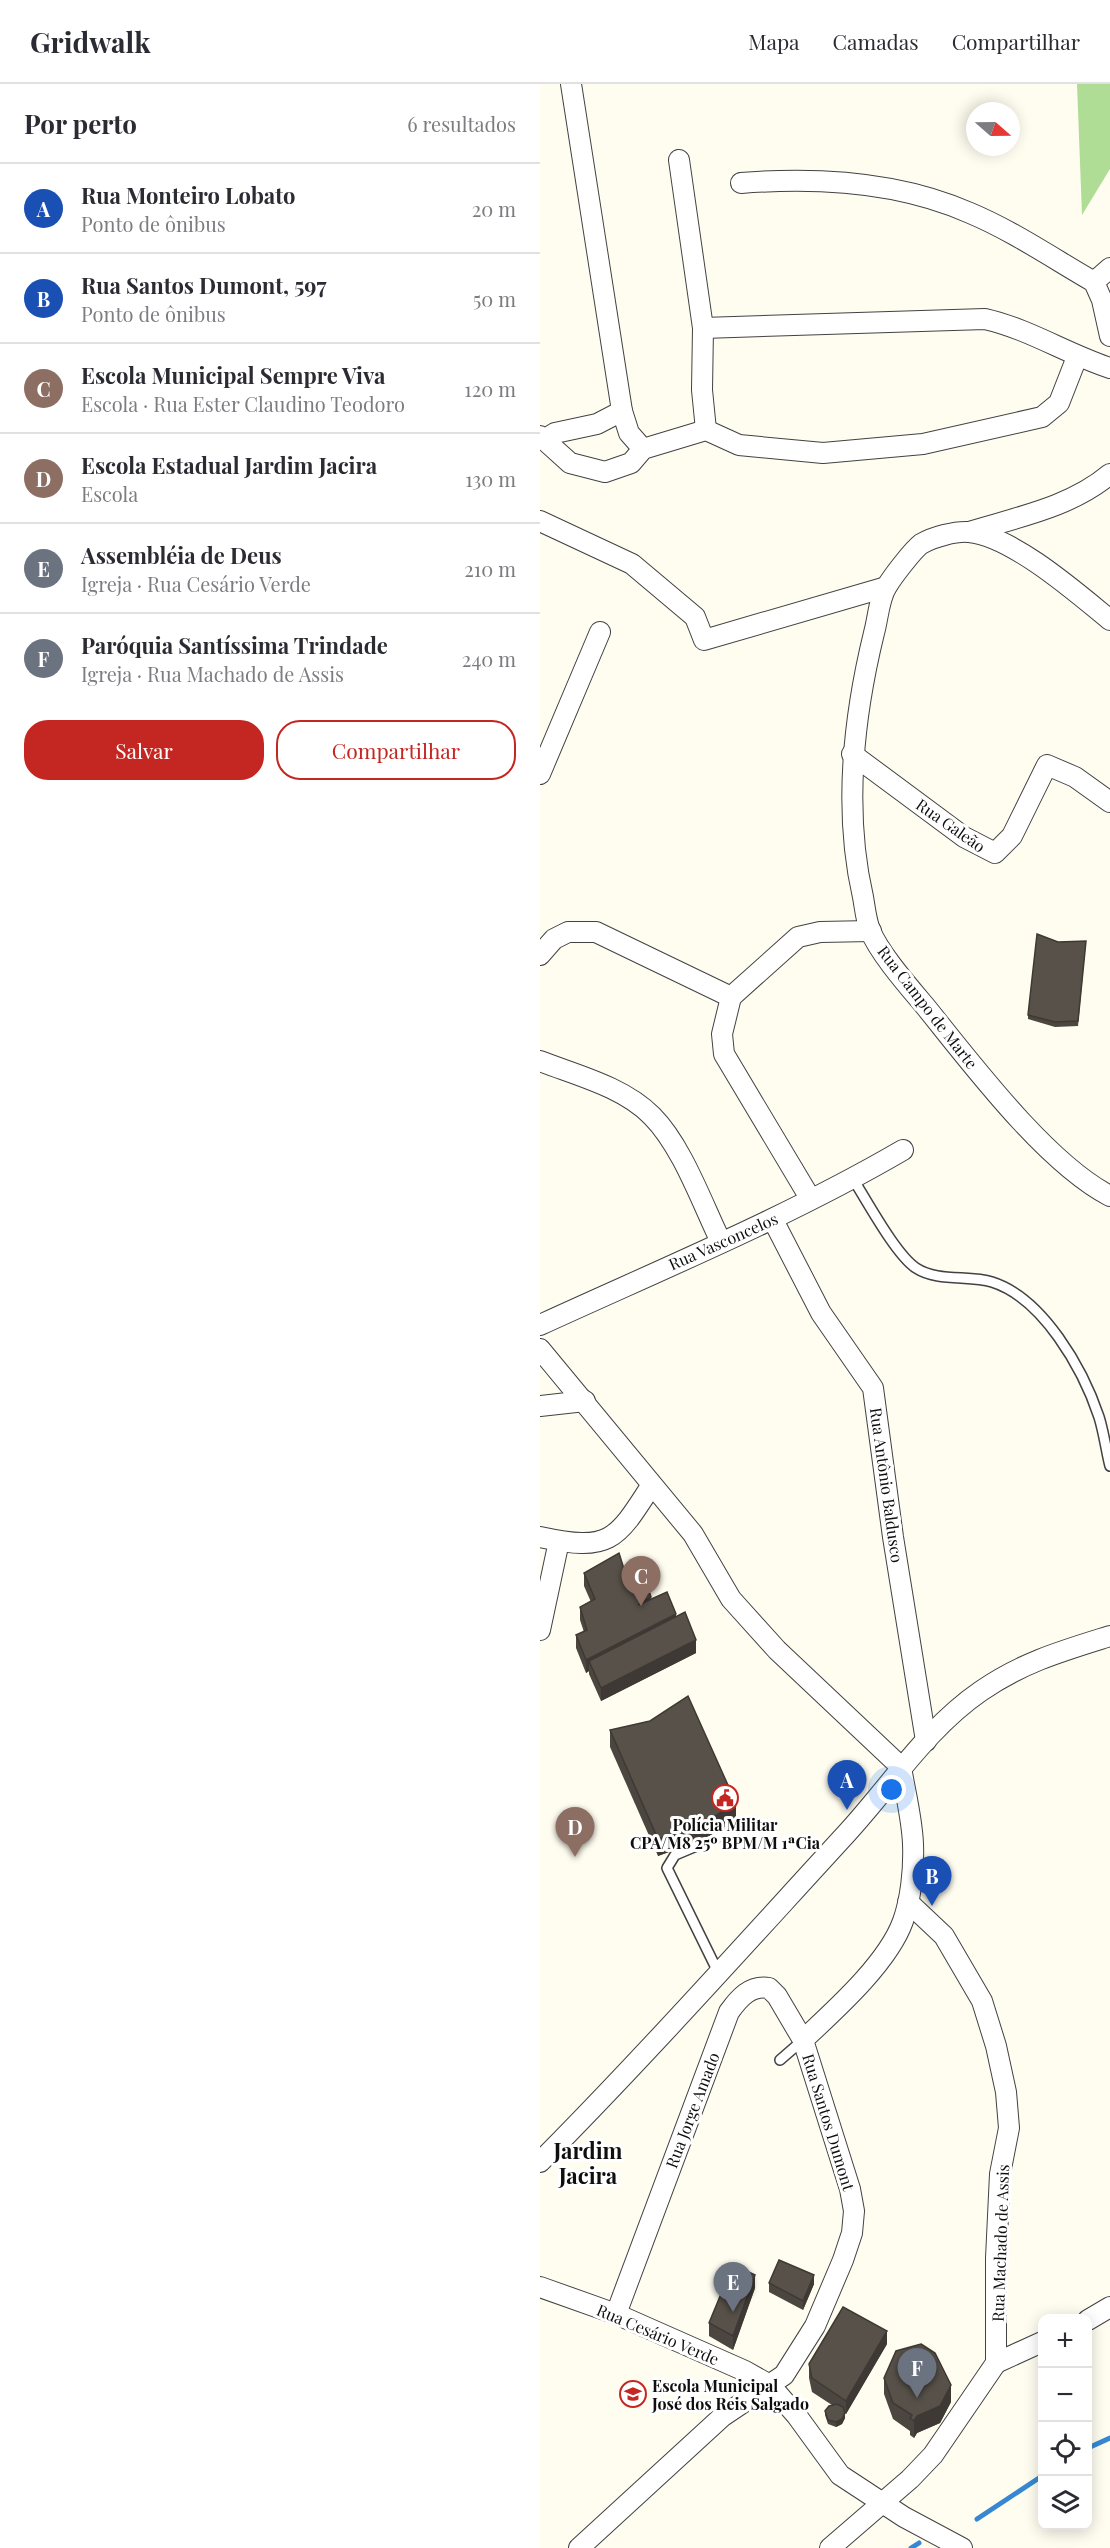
<!DOCTYPE html>
<html lang="pt">
<head>
<meta charset="utf-8">
<style>
  body { margin:0; font-family:"Playfair Display",serif; background:#f2f2f3; color:#2b2b33 }
  .controls { position:absolute; right:18px; bottom:18px; display:grid; overflow:hidden; border-radius:12px; box-shadow:0 3px 15px #0003 }
  .controls button { width:54px; height:54px; display:grid; place-items:center; padding:0; border:0; border-bottom:2px solid #e1e1e2; background:#fff; color:#2b2b33; font:30px sans-serif }
  .compass { position:absolute; left:426px; top:18px; width:54px; height:54px; border-radius:50%; background:#fff; box-shadow:0 3px 15px #0003; rotate:110deg }
  .you { position:absolute; left:352px; top:1706px; width:21px; height:21px; margin:-15px; border:4px solid #fff; border-radius:50%; background:#1a73e8; box-shadow:0 0 0 9px #1a73e833 }
  .badge { display:grid; place-items:center; width:39px; height:39px; border-radius:50%; background:#c42621; color:#fff; font-size:20px; font-weight:700 }
  .pin { position:absolute; translate:-50% -50px; filter:drop-shadow(0 2px 3px #0008) }
  .pin::after { content:''; position:absolute; top:32px; width:21px; height:18px; background:inherit; clip-path:polygon(0 0,100% 0,50% 100%) }
  .list { margin:0; padding:0; list-style:none }
  h2 { display:flex; justify-content:space-between; align-items:center; height:78px; margin:0; padding:0 24px; font-size:26px }
  h2 small { font-size:20px; font-weight:400; color:#7c7c81 }
  .list li { display:grid; grid-template-columns:39px 1fr auto; gap:18px; align-items:center; box-sizing:border-box; height:90px; padding:0 24px; border-top:2px solid #e1e1e2 }
  .list b { display:block; font-size:22px; white-space:nowrap }
  .list p { margin:0; font-size:20px; white-space:nowrap; color:#7c7c81 }
  .list em { font-size:20px; font-style:normal; color:#7c7c81 }
  .actions { display:flex; gap:12px; padding:18px 24px }
  .actions a { flex:1; padding:14px 0; border:2px solid #c42621; border-radius:24px; text-align:center; font-size:21px; color:#c42621 }
  .actions .main { background:#c42621; color:#fff }
  .icon { flex:none; width:33px; height:33px; fill:none; stroke:currentColor; stroke-width:2; stroke-linecap:round; stroke-linejoin:round }
  .map { position:relative; flex:none; width:570px; height:2464px; overflow:hidden }
  header { display:flex; align-items:center; gap:36px; box-sizing:border-box; height:84px; padding:0 30px; background:#fff; border-bottom:2px solid #e1e1e2 }
  header strong { font-size:28px }
  nav { display:flex; gap:33px; margin-inline-start:auto; font-size:21px }
  main { display:flex }
  aside { flex:1; background:#fff }
  .map>svg:first-child { display:block }
</style>
</head>
<body>
<header>
<strong>Gridwalk</strong>
<nav><a>Mapa</a><a>Camadas</a><a>Compartilhar</a></nav>
</header>
<main>
<aside>
<h2>Por perto<small>6 resultados</small></h2>
<ul class="list">
<li><span class="badge" style="background:#1a4fb4">A</span><div><b>Rua Monteiro Lobato</b><p>Ponto de ônibus</p></div><em>20 m</em></li>
<li><span class="badge" style="background:#1a4fb4">B</span><div><b>Rua Santos Dumont, 597</b><p>Ponto de ônibus</p></div><em>50 m</em></li>
<li><span class="badge" style="background:#8d6e63">C</span><div><b>Escola Municipal Sempre Viva</b><p>Escola · Rua Ester Claudino Teodoro</p></div><em>120 m</em></li>
<li><span class="badge" style="background:#8d6e63">D</span><div><b>Escola Estadual Jardim Jacira</b><p>Escola</p></div><em>130 m</em></li>
<li><span class="badge" style="background:#6b7280">E</span><div><b>Assembléia de Deus</b><p>Igreja · Rua Cesário Verde</p></div><em>210 m</em></li>
<li><span class="badge" style="background:#6b7280">F</span><div><b>Paróquia Santíssima Trindade</b><p>Igreja · Rua Machado de Assis</p></div><em>240 m</em></li>
</ul>
<div class="actions"><a class="main">Salvar</a><a>Compartilhar</a></div>
</aside>
<div class="map">
<svg width="570" height="2464" viewBox="0 0 570 2464">
  <rect width="100%" height="100%" fill="#fffdf0"/>
  <!-- forest -->
  <polygon fill="#b0dd96" points="537,0 570,0 570,85 542,131"/>
  <g fill="none" stroke-linecap="round" stroke-linejoin="round">
    <!-- stream -->
    <g stroke="#3788d2" stroke-width="5">
      <polyline points="548,2364 570,2354"/>
      <polyline points="437,2435 502,2392"/>
      <polyline points="371,2464 379,2459"/>
    </g>
    <defs>
      <g id="service">
        <path d="M313,1095C327,1117 356,1171 376,1184C397,1198 429,1191 452,1198C503,1214 543,1285 559,1333C564,1349 566,1366 570,1382"/>
        <polyline points="178,1888 127,1784 135,1771 211,1739"/>
        <polyline points="240,1976 263,1956"/>
      </g>
      <g id="minor">
        <polyline points="31,0 82,327 89,349 103,365"/>
        <polyline points="139,76 163,244 162,306 166,346"/>
        <path d="M201,99C277,93 360,98 430,129C473,147 514,175 554,198L562,216L570,252"/>
        <polyline points="554,198 570,184"/>
        <path d="M163,244L445,235C489,245 527,270 570,284"/>
        <polyline points="0,352 30,379 65,388 91,379 103,365 166,346 199,361 283,369 383,360 502,333 519,319 537,273"/>
        <polyline points="4,356 15,349 57,340 82,327"/>
        <polyline points="0,437 92,480 155,533 164,556 346,503"/>
        <path d="M429,448C478,433 531,423 570,390"/>
        <path d="M570,536C537,509 472,452 429,448C415,447 393,453 381,460C373,466 353,492 347,502C339,514 338,535 334,549C313,635 303,726 323,813C325,824 326,836 330,846C339,869 369,903 385,922C431,979 506,1079 570,1112"/>
        <polyline points="312,670 424,753 455,769 472,752 507,681 535,693 570,718"/>
        <polyline points="0,690 60,548"/>
        <polyline points="0,871 14,855 28,848 56,848 191,913"/>
        <polyline points="191,913 182,950 184,970 270,1114"/>
        <polyline points="191,913 258,853 280,848 331,847"/>
        <path d="M0,977C36,991 84,1003 112,1032C142,1062 162,1119 181,1158"/>
        <polyline points="233,1136 281,1229 333,1304 353,1453 386,1657"/>
        <path d="M0,1241C122,1185 248,1133 363,1066"/>
        <polyline points="0,1265 153,1450 191,1515 237,1566 361,1683"/>
        <polyline points="0,1322 45,1317"/>
        <path d="M0,1453C69,1468 76,1457 111,1402"/>
        <polyline points="0,1546 19,1457"/>
        <path d="M0,2078C105,1972 206,1859 307,1749C351,1701 387,1644 441,1607C483,1578 522,1567 570,1552"/>
        <polyline points="0,2203 76,2230 205,2287 230,2301 257,2332 300,2391 364,2433 422,2464"/>
        <path d="M76,2230L189,1928C199,1914 210,1901 229,1904L237,1912L263,1956"/>
        <polyline points="548,2236 570,2223"/>
        <polyline points="456,2279 502,2258"/>
        <path d="M39,2464L183,2332L244,2291L275,2242L303,2176L312,2149L314,2127L310,2105L263,1956C295,1926 348,1879 363,1837C371,1815 374,1784 373,1760C372,1734 365,1708 361,1683"/>
        <polyline points="290,2464 370,2395 393,2371 456,2279 456,2174 460,2090 469,2044 466,2008 456,1962 442,1917 404,1852 368,1818"/>
      </g>
    </defs>
    <!-- service casing -->
    <use href="#service" stroke="#424242" stroke-width="12"/>
    <!-- minor casing -->
    <use href="#minor" stroke="#424242" stroke-width="22"/>
    <!-- service -->
    <use href="#service" stroke="#fff" stroke-width="9"/>
    <!-- minor -->
    <use href="#minor" stroke="#fff" stroke-width="20"/>
  </g>
  <!-- wall -->
  <g fill="#4c4640">
    <polygon points="546,857 538,942 515,943 488,935 488,931"/>
    <polygon points="44,1489 88,1498 136,1533 156,1569 61,1617 49,1590 49,1587 46,1589 36,1564 36,1551 44,1548 40,1536 40,1523 51,1518 44,1502"/>
    <polygon points="70,1646 196,1736 164,1755 118,1772 70,1663"/>
    <polygon points="229,2199 274,2200 263,2226 229,2208"/>
    <polygon points="215,2204 193,2266 169,2252 169,2239"/>
    <polygon points="347,2260 306,2330 304,2329 305,2334 302,2340 296,2343 288,2340 285,2331 285,2327 292,2321 272,2308 269,2294 269,2280"/>
    <polygon points="344,2294 411,2318 400,2339 377,2349 374,2354 370,2351 370,2347 353,2335 344,2310"/>
  </g>
  <!-- shaded-wall -->
  <g fill="#3e3934">
    <polygon points="136,1530 136,1543 49,1577 49,1587 46,1589 46,1576"/>
    <polygon points="156,1556 156,1569 61,1617 61,1604"/>
    <polygon points="196,1719 196,1736 164,1755 118,1772 118,1755"/>
    <polygon points="215,2191 215,2204 193,2266 193,2252"/>
    <polygon points="274,2191 274,2200 263,2226 263,2217"/>
    <polygon points="347,2247 347,2260 306,2330 306,2317"/>
    <polygon points="411,2301 411,2318 400,2339 377,2349 374,2354 374,2337 377,2332"/>
    <polygon points="305,2329 305,2334 302,2340 296,2343 296,2338"/>
  </g>
  <!-- building -->
  <g fill="#58514a" stroke="#3e3934" stroke-width="1.5">
    <polygon points="497,850 518,858 546,857 538,937 515,938 488,931"/>
    <polygon points="79,1469 88,1498 103,1489 111,1513 98,1521 127,1508 136,1530 46,1576 36,1551 47,1546 40,1523 55,1515 44,1489"/>
    <polygon points="145,1528 156,1556 61,1604 49,1577"/>
    <polygon points="148,1612 196,1719 164,1739 118,1755 70,1646 110,1637"/>
    <polygon points="239,2176 274,2191 263,2217 229,2199"/>
    <polygon points="193,2181 215,2191 193,2252 169,2239"/>
    <polygon points="303,2223 347,2247 306,2317 272,2294 269,2280"/>
    <polygon points="381,2260 395,2269 411,2301 400,2322 377,2332 374,2337 370,2334 372,2331 353,2319 344,2294 356,2267"/>
    <polygon points="297,2320 303,2323 305,2329 302,2335 296,2338 288,2336 285,2327 289,2322"/>
  </g>
  <!-- icons -->
  <defs>
    <symbol id="civic-ring" viewBox="-11 -11 22 22"><circle r="9.5" fill="#fff" stroke="#c42621" stroke-width="1.5"/><path d="M-.6-6.5H3V-4.5H.6V-3L4-1V1h2V6H-6V1h2V-1L-.6-3ZM-1.2 2.5V6h2.4V2.5Z" fill="#c42621"/></symbol>
    <symbol id="school-ring" viewBox="-11 -11 22 22"><circle r="9.5" fill="#fff" stroke="#c42621" stroke-width="1.5"/><path d="M0-5L7-2L0 1L-7-2ZM-4 1L0 2.5L4 1V4Q0 6-4 4Z" fill="#c42621"/></symbol>
  </defs>
  <g fill-rule="evenodd">
    <use href="#civic-ring" x="170" y="1699" width="30" height="30"/>
    <use href="#school-ring" x="78" y="2295" width="30" height="30"/>
  </g>
  <g text-anchor="middle" dominant-baseline="central" stroke-width="6" stroke-linejoin="round" paint-order="stroke">
    <!-- street labels -->
    <g font-size="16" fill="#0f0f0f" stroke="#fff">
      <text transform="translate(411 741) rotate(35)">Rua Galeão</text>
      <text transform="translate(388 923) rotate(52)">Rua Campo de Marte</text>
      <text transform="translate(183 1157) rotate(-24)">Rua Vasconcelos</text>
      <text transform="translate(347 1401) rotate(82)">Rua Antônio Baldusco</text>
      <text transform="translate(152 2026) rotate(-69)">Rua Jorge Amado</text>
      <text transform="translate(289 2038) rotate(73)">Rua Santos Dumont</text>
      <text transform="translate(460 2159) rotate(-88)">Rua Machado de Assis</text>
      <text transform="translate(118 2250) rotate(23)">Rua Cesário Verde</text>
    </g>
    <!-- poi labels -->
    <g font-size="16" font-weight="bold" fill="#0f0f0f" stroke="#fff">
      <text x="185" y="1740">Polícia Militar<tspan x="185" dy="18">CPA/M8 25º BPM/M 1ªCia</tspan></text>
      <text x="112" y="2301" text-anchor="start">Escola Municipal<tspan x="112" dy="18">José dos Reis Salgado</tspan></text>
    </g>
    <!-- district labels -->
    <g font-size="22" font-weight="bold" fill="#0f0f0f" stroke="#fff">
      <text x="48" y="2066">Jardim<tspan x="48" dy="25">Jacira</tspan></text>
    </g>
  </g>
</svg>
<div class="controls">
<button>+</button>
<button>−</button>
<button><svg class="icon" aria-label="locate" viewBox="0 0 24 24"><circle cx="12" cy="12" r="6"/><path d="M12 2v4M12 18v4M2 12h4M18 12h4"/></svg></button>
<button><svg class="icon" aria-label="layers" viewBox="0 0 24 24"><path d="M12 4l9 5-9 5-9-5zM3 14l9 5 9-5"/></svg></button>
</div>
<svg class="compass" viewBox="-18 -18 36 36"><path d="M0-13l5 13h-10z" fill="#e53935"/><path d="M0 13l5-13h-10z" fill="#7c7c81"/></svg>
<div class="you"></div>
<div class="pin badge" style="left:307px;top:1726px;background:#1a4fb4">A</div>
<div class="pin badge" style="left:392px;top:1822px;background:#1a4fb4">B</div>
<div class="pin badge" style="left:101px;top:1522px;background:#8d6e63">C</div>
<div class="pin badge" style="left:35px;top:1773px;background:#8d6e63">D</div>
<div class="pin badge" style="left:193px;top:2228px;background:#6b7280">E</div>
<div class="pin badge" style="left:377px;top:2314px;background:#6b7280">F</div>
</div>
</main>
</body>
</html>
